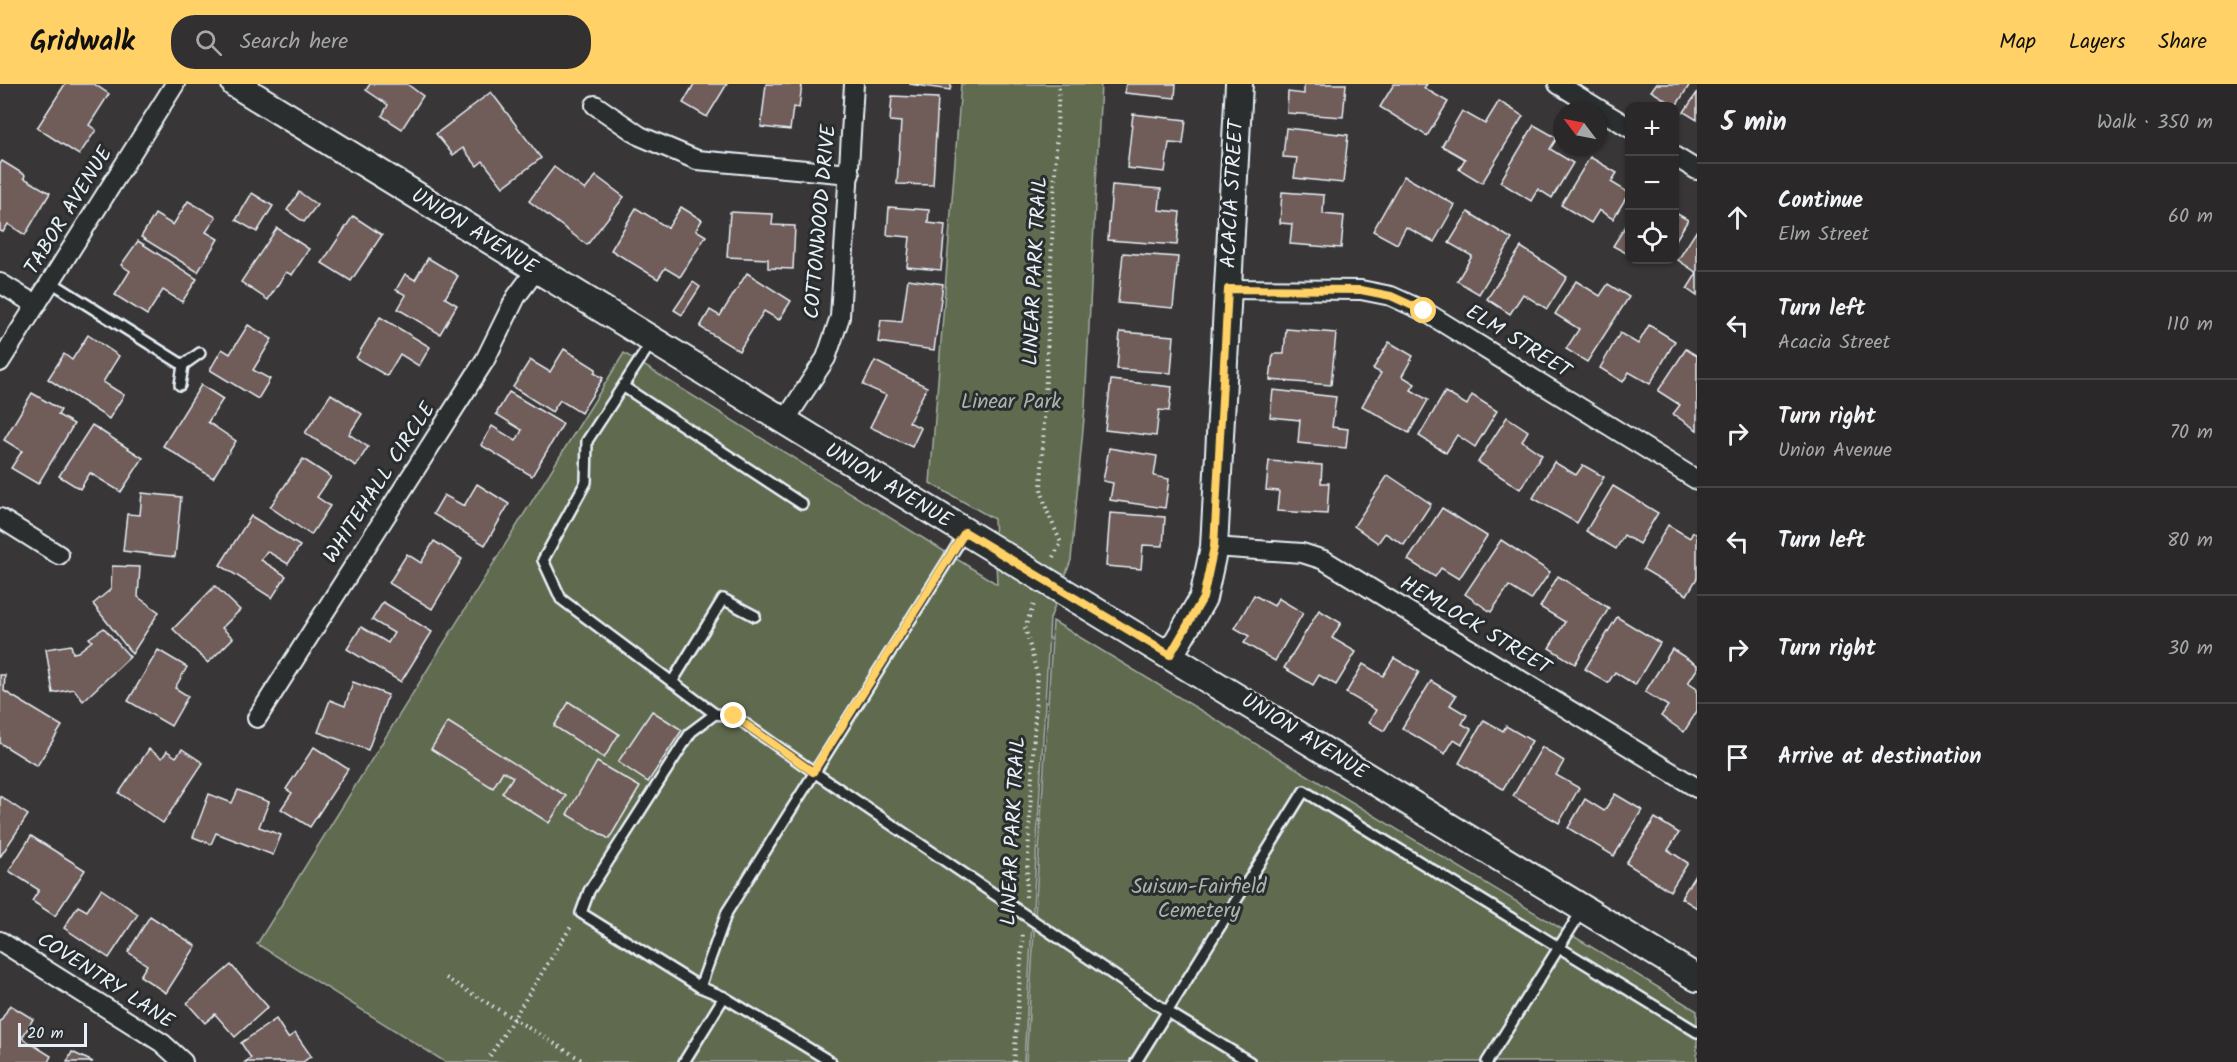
<!DOCTYPE html>
<html lang="en">
<head>
<meta charset="utf-8">
<style>
  body { margin:0; font-family:Kalam,sans-serif; background:#323031; color:#f1f3f6 }
  .controls { position:absolute; right:18px; top:18px; display:grid; overflow:hidden; border-radius:12px; box-shadow:0 2px 4px #0004 }
  .controls button { width:54px; height:54px; display:grid; place-items:center; padding:0; border:0; border-bottom:2px solid #464446; background:#2a2829; color:#f1f3f6; font:30px sans-serif }
  .compass { position:absolute; left:1553px; top:18px; width:54px; height:54px; border-radius:50%; background:#2a2829; box-shadow:0 2px 4px #0004; rotate:302deg }
  .scale { position:absolute; left:18px; bottom:15px; width:69px; box-sizing:border-box; padding-left:6px; border:3px solid #e8f1f8; border-top:0; font-size:16px; line-height:21px; white-space:nowrap; color:#e8f1f8; -webkit-text-stroke:4px #2a2d2e; paint-order:stroke }
  .stop { position:absolute; width:18px; height:18px; margin:-14px; border:4px solid #ffd166; border-radius:50%; background:#fff }
  .stop.end { background:#ffd166; border-color:#fff; box-shadow:0 2px 6px #0008 }
  .list { margin:0; padding:0; list-style:none }
  h2 { display:flex; justify-content:space-between; align-items:center; height:78px; margin:0; padding:0 24px; font-size:26px }
  h2 small { font-size:20px; font-weight:400; color:#a5a6a8 }
  .list li { display:grid; grid-template-columns:39px 1fr auto; gap:18px; align-items:center; box-sizing:border-box; height:108px; padding:0 24px; border-top:2px solid #464446 }
  .list b { display:block; font-size:22px; white-space:nowrap }
  .list p { margin:0; font-size:20px; white-space:nowrap; color:#a5a6a8 }
  .list em { font-size:20px; font-style:normal; color:#a5a6a8 }
  .icon { flex:none; width:33px; height:33px; fill:none; stroke:currentColor; stroke-width:2; stroke-linecap:round; stroke-linejoin:round }
  .map { position:relative; flex:none; width:1697px; height:978px; overflow:hidden }
  header { display:flex; align-items:center; gap:36px; box-sizing:border-box; height:84px; padding:0 30px; background:#ffd166; color:#111 }
  header strong { font-size:28px }
  nav { display:flex; gap:33px; margin-inline-start:auto; font-size:21px }
  .search { width:420px; height:54px; background:#323031; display:flex; align-items:center; gap:15px; box-sizing:border-box; padding:0 21px; border-radius:24px; color:#a5a6a8; font-size:22px }
  main { display:flex }
  aside { flex:1; background:#2a2829 }
  .map>svg:first-child { display:block }
</style>
</head>
<body>
<header>
<strong>Gridwalk</strong>
<div class="search"><svg class="icon" aria-label="search" viewBox="0 0 24 24"><circle cx="10" cy="10" r="6"/><path d="M15 15l6 6"/></svg>Search here</div>
<nav><a>Map</a><a>Layers</a><a>Share</a></nav>
</header>
<main>
<div class="map">
<svg width="1697" height="978" viewBox="0 0 1697 978">
  <rect width="100%" height="100%" fill="#383637"/>
  <filter id="ink" filterUnits="userSpaceOnUse"><feTurbulence type="fractalNoise" baseFrequency=".0167" numOctaves="2"/><feDisplacementMap in="SourceGraphic" scale="12" xChannelSelector="R" yChannelSelector="G"/><feConvolveMatrix kernelMatrix="1 2 1 2 8 2 1 2 1" color-interpolation-filters="sRGB"/></filter>
  <g filter="url(#ink)">
    <!-- green -->
    <g fill="#616a50" stroke="#a4aea4" stroke-width="1.5">
      <polygon points="961,0 1101,0 1085,323 1071,476 1050,535 1024,978 445,978 257,860 624,269 997,500 994,435 930,399"/>
      <polygon points="1053,537 1697,927 1697,978 1026,978"/>
    </g>
    <!-- building -->
    <g fill="#6f5c59" stroke="#e8f1f8" stroke-width="1.5">
      <polygon points="65,0 94,0 109,10 89,41 96,46 79,71 37,44"/>
      <polygon points="370,0 407,0 423,12 402,45 382,32 388,21 366,6"/>
      <polygon points="694,0 727,0 707,33 683,19"/>
      <polygon points="766,0 802,0 799,24 793,23 790,46 761,43"/>
      <polygon points="909,0 951,0 950,6"/>
      <polygon points="1126,0 1176,0 1175,14 1125,9"/>
      <polygon points="1304,0 1346,0 1343,33 1287,29 1288,8 1304,10"/>
      <polygon points="1394,0 1427,0 1424,4 1448,18 1427,52 1380,23"/>
      <polygon points="1656,0 1690,0 1676,22 1651,7"/>
      <polygon points="491,8 541,74 503,103 483,77 477,82 463,64 453,71 436,50"/>
      <polygon points="1697,9 1697,36 1684,28"/>
      <polygon points="892,12 938,14 933,101 897,100 901,38 890,37"/>
      <polygon points="1499,17 1523,32 1482,99 1459,85 1465,75 1442,62 1462,27 1485,40"/>
      <polygon points="1133,30 1186,36 1183,60 1169,59 1165,88 1127,84"/>
      <polygon points="1534,41 1557,54 1550,65 1573,79 1552,114 1538,105 1531,117 1500,98"/>
      <polygon points="1286,44 1348,51 1343,99 1294,94 1297,74 1283,73"/>
      <polygon points="1590,73 1617,89 1611,98 1629,109 1613,135 1599,126 1591,139 1561,121"/>
      <polygon points="2,77 25,91 24,94 50,109 25,151 8,140 3,148 0,147 0,80"/>
      <polygon points="554,83 585,106 596,92 624,113 587,161 529,117"/>
      <polygon points="1404,92 1455,121 1434,158 1406,143 1397,160 1373,147"/>
      <polygon points="1112,101 1161,105 1159,126 1180,128 1177,161 1108,156"/>
      <polygon points="299,108 317,121 304,138 287,126"/>
      <polygon points="1282,108 1324,111 1323,130 1344,132 1341,164 1290,160 1292,140 1280,139"/>
      <polygon points="252,109 273,122 257,148 236,136"/>
      <polygon points="188,117 216,133 206,148 218,155 198,188 141,153 155,130 173,141"/>
      <polygon points="681,123 702,136 696,146 706,152 680,193 665,184 658,195 611,166 636,124 668,144"/>
      <polygon points="889,123 929,126 928,139 945,141 941,186 907,183 910,153 887,151"/>
      <polygon points="730,128 773,130 772,141 795,142 793,185 768,184 768,175 727,173"/>
      <polygon points="1468,128 1512,155 1479,210 1457,197 1472,172 1449,159"/>
      <polygon points="1674,128 1688,136 1674,159"/>
      <polygon points="353,132 382,151 351,197 322,179"/>
      <polygon points="1630,135 1630,171 1613,162"/>
      <polygon points="277,144 309,165 292,191 286,188 268,216 241,198"/>
      <polygon points="1697,146 1697,212 1687,205 1697,189 1678,176"/>
      <polygon points="138,157 197,195 182,218 163,206 147,231 115,211 130,187 121,181"/>
      <polygon points="1521,163 1567,193 1547,225 1523,210 1510,230 1487,215"/>
      <polygon points="1123,169 1178,173 1173,224 1118,219"/>
      <polygon points="428,174 458,192 445,214 457,221 440,250 398,225 406,211 396,206 405,190 415,196"/>
      <polygon points="747,189 791,217 779,236 764,227 739,267 700,243 710,226 720,232"/>
      <polygon points="908,195 943,200 934,266 878,258 881,236 902,238"/>
      <polygon points="1576,197 1600,212 1608,200 1629,213 1587,278 1566,265 1579,245 1555,230"/>
      <polygon points="693,198 700,203 682,231 674,226"/>
      <polygon points="380,233 430,263 419,282 400,270 387,292 356,274"/>
      <polygon points="248,241 272,255 253,286 270,295 258,315 210,286 222,265 230,270"/>
      <polygon points="1649,241 1675,257 1650,300 1629,288 1623,298 1600,284 1620,249 1638,260"/>
      <polygon points="1286,245 1336,249 1331,301 1270,296 1273,270 1284,270"/>
      <polygon points="1120,248 1174,252 1171,289 1117,285"/>
      <polygon points="88,251 119,272 103,298 124,311 109,335 48,295 64,270 72,276"/>
      <polygon points="1389,258 1413,272 1402,292 1415,300 1411,306 1428,316 1409,349 1362,322 1381,289 1373,285"/>
      <polygon points="564,265 596,285 594,289 603,294 581,329 560,316 552,328 513,303 530,276 550,288"/>
      <polygon points="1686,265 1697,272 1697,346 1673,330 1680,321 1658,307"/>
      <polygon points="875,277 927,303 909,338 921,344 912,363 870,343 886,311 863,301"/>
      <polygon points="1111,296 1172,303 1169,327 1159,326 1156,352 1105,346"/>
      <polygon points="201,301 223,315 208,338 236,357 213,394 163,362"/>
      <polygon points="1273,306 1336,313 1332,343 1348,345 1346,364 1298,359 1300,336 1270,333"/>
      <polygon points="509,308 563,340 532,392 481,361 492,342 516,357 522,346 496,330"/>
      <polygon points="1445,308 1467,321 1472,311 1497,327 1475,363 1457,351 1446,369 1419,352"/>
      <polygon points="32,309 61,326 58,331 74,340 38,400 11,384 22,367 4,356"/>
      <polygon points="331,310 362,330 349,350 368,363 356,382 305,349"/>
      <polygon points="1507,333 1528,347 1522,357 1542,371 1520,405 1478,378"/>
      <polygon points="92,341 143,374 121,408 90,389 80,405 59,392"/>
      <polygon points="1109,364 1157,372 1154,392 1169,395 1165,424 1110,416 1113,399 1103,397"/>
      <polygon points="303,375 331,393 317,413 330,422 311,451 270,423"/>
      <polygon points="1269,377 1322,381 1321,399 1329,399 1327,430 1277,427 1279,407 1266,406"/>
      <polygon points="1554,378 1576,391 1583,381 1604,393 1577,439 1533,414"/>
      <polygon points="1388,391 1431,420 1404,461 1385,449 1378,459 1354,442"/>
      <polygon points="477,400 509,420 485,461 433,430 444,411 464,422"/>
      <polygon points="1613,402 1658,429 1639,460 1624,451 1616,465 1586,447"/>
      <polygon points="142,409 181,413 175,473 123,467 127,430 140,431"/>
      <polygon points="1442,424 1487,452 1459,495 1441,484 1435,493 1408,476"/>
      <polygon points="1110,429 1165,433 1163,462 1143,461 1141,485 1106,482"/>
      <polygon points="251,432 300,462 288,480 267,467 261,476 286,492 272,514 220,481"/>
      <polygon points="1668,441 1690,454 1693,448 1697,451 1697,494 1687,511 1643,485"/>
      <polygon points="1501,456 1550,488 1531,516 1509,502 1491,528 1465,510"/>
      <polygon points="434,457 462,475 432,525 389,499 407,470 421,479"/>
      <polygon points="112,482 140,483 138,513 159,528 132,570 93,520 111,505"/>
      <polygon points="1558,492 1609,524 1575,580 1549,564 1565,538 1540,523"/>
      <polygon points="215,502 240,526 222,544 233,554 208,579 173,545"/>
      <polygon points="1254,511 1274,522 1278,514 1303,529 1275,577 1244,559 1249,552 1235,544"/>
      <polygon points="383,518 432,548 401,598 347,565 361,543 388,559 394,549 372,536"/>
      <polygon points="1319,526 1341,539 1332,554 1356,568 1336,601 1319,591 1313,601 1284,584"/>
      <polygon points="1617,533 1660,559 1635,601 1615,588 1608,599 1585,585"/>
      <polygon points="104,544 130,573 83,617 74,605 53,609 46,565 71,561 73,569 78,568 92,557 89,554"/>
      <polygon points="1672,565 1697,581 1697,585 1688,599 1697,605 1697,627 1684,648 1661,632 1668,622 1645,608"/>
      <polygon points="158,566 187,583 175,604 188,612 171,642 128,617"/>
      <polygon points="1394,574 1419,588 1384,647 1369,638 1376,626 1346,609 1363,580 1383,592"/>
      <polygon points="0,591 5,591 4,607 62,642 37,682 0,659"/>
      <polygon points="1431,597 1456,612 1450,621 1467,631 1462,640 1471,645 1462,660 1454,655 1445,670 1402,644"/>
      <polygon points="353,598 388,611 368,666 318,648 330,616 345,622"/>
      <polygon points="569,618 619,650 604,674 554,642"/>
      <polygon points="652,627 682,646 648,698 618,678"/>
      <polygon points="1484,636 1503,647 1506,642 1532,657 1503,705 1459,679"/>
      <polygon points="448,638 566,712 549,739 502,709 513,693 503,687 493,704 431,665"/>
      <polygon points="314,663 348,685 310,743 281,725 292,709 286,705"/>
      <polygon points="1542,663 1564,677 1556,691 1579,704 1559,739 1513,712"/>
      <polygon points="149,665 162,674 167,667 176,673 182,665 203,679 163,739 119,709"/>
      <polygon points="597,678 640,703 609,755 567,730"/>
      <polygon points="238,706 269,718 259,743 281,751 273,771 216,749 211,760 193,753 209,710 232,719"/>
      <polygon points="1615,710 1642,726 1614,772 1568,744 1585,715 1604,727"/>
      <polygon points="0,712 28,731 0,773"/>
      <polygon points="1655,734 1679,749 1668,766 1688,779 1670,807 1626,779"/>
      <polygon points="31,752 85,786 55,832 32,817 39,806 9,787"/>
      <polygon points="1697,788 1697,824 1681,814"/>
      <polygon points="101,805 138,830 109,874 64,844 78,822 87,827"/>
      <polygon points="150,832 196,862 166,909 140,892 147,881 128,868"/>
      <polygon points="231,881 268,923 235,953 215,930 205,939 187,919"/>
      <polygon points="10,921 33,935 22,954 51,972 48,978 0,978 0,938"/>
      <polygon points="276,935 288,954 295,949 311,972 303,978 245,978 251,974 241,959"/>
      <polygon points="72,968 93,978 67,978"/>
    </g>
    <g fill="none" stroke-linecap="round" stroke-linejoin="round">
      <defs>
        <g id="lane">
          <polyline points="51,198 183,281 200,269"/>
          <polyline points="651,259 587,357 586,398 543,476 561,515 715,630"/>
          <polyline points="180,301 183,281"/>
          <polyline points="624,303 802,420"/>
          <polyline points="672,598 723,515 755,532"/>
          <polyline points="700,903 727,828 965,449"/>
          <polyline points="684,978 724,913"/>
          <polyline points="831,978 724,913 700,903 581,829 589,807 691,648 715,630 734,632 814,688 1168,928 1250,978"/>
          <polyline points="1136,978 1304,707 1697,948"/>
          <polyline points="1487,978 1583,825"/>
        </g>
        <g id="street">
          <polyline points="1558,0 1630,44"/>
          <polyline points="595,21 640,52 697,76 850,90"/>
          <polyline points="1674,72 1697,86"/>
          <polyline points="0,199 36,221"/>
          <polyline points="1228,205 1361,206 1391,212 1424,227 1697,396"/>
          <polyline points="0,278 175,0"/>
          <polyline points="784,338 826,274 840,233 854,0"/>
          <polyline points="0,434 59,471"/>
          <polyline points="1214,463 1302,469 1324,476 1697,704"/>
          <polyline points="257,634 485,276 516,213 536,186"/>
          <polyline points="0,857 162,959 183,978"/>
        </g>
        <g id="secondary">
          <path d="M235,0C721,300 1210,596 1697,894"/>
          <polyline points="1170,571 1203,514 1214,463 1239,0"/>
        </g>
      </defs>
      <!-- lane casing -->
      <use href="#lane" stroke="#e8f1f8" stroke-width="14"/>
      <!-- street casing -->
      <use href="#street" stroke="#e8f1f8" stroke-width="22"/>
      <!-- secondary casing -->
      <use href="#secondary" stroke="#e8f1f8" stroke-width="30"/>
      <!-- path -->
      <g stroke="#e8f1f8" stroke-width="4" stroke-dasharray="1.5 4.5" stroke-linecap="butt">
        <polyline points="1053,473 1061,459 1047,427 1041,405 1059,0"/>
        <polyline points="1026,813 1037,590 1025,543 1034,520"/>
        <polyline points="446,894 585,978"/>
        <polyline points="490,972 572,841"/>
        <polyline points="1014,978 1023,847"/>
      </g>
      <!-- lane -->
      <use href="#lane" stroke="#2a2d2e" stroke-width="9"/>
      <!-- street -->
      <use href="#street" stroke="#2a2d2e" stroke-width="18"/>
      <!-- secondary -->
      <use href="#secondary" stroke="#2a2d2e" stroke-width="26"/>
    </g>
  </g>
  <g fill="none" stroke-linecap="round" stroke-linejoin="round" filter="url(#ink)">
    <!-- route -->
    <polyline stroke="#ffd166" stroke-width="8" points="734,632 813,688 965,448 1170,571 1203,514 1214,463 1228,205 1361,206 1391,212 1424,227"/>
  </g>
  <g text-anchor="middle" dominant-baseline="central" stroke-width="6" stroke-linejoin="round" paint-order="stroke">
    <!-- street labels -->
    <g font-size="21" fill="#e8f1f8" stroke="#2a2d2e">
      <text transform="translate(1233 110) rotate(-87)">ACACIA STREET</text>
      <text transform="translate(69 127) rotate(-58)">TABOR AVENUE</text>
      <text transform="translate(821 138) rotate(-85)">COTTONWOOD DRIVE</text>
      <text transform="translate(474 148) rotate(32)">UNION AVENUE</text>
      <text transform="translate(1036 187) rotate(-87)">LINEAR PARK TRAIL</text>
      <text transform="translate(1518 258) rotate(32)">ELM STREET</text>
      <text transform="translate(380 399) rotate(-57)">WHITEHALL CIRCLE</text>
      <text transform="translate(888 402) rotate(31)">UNION AVENUE</text>
      <text transform="translate(1475 542) rotate(31)">HEMLOCK STREET</text>
      <text transform="translate(1304 653) rotate(32)">UNION AVENUE</text>
      <text transform="translate(1014 747) rotate(-87)">LINEAR PARK TRAIL</text>
      <text transform="translate(105 897) rotate(33)">COVENTRY LANE</text>
    </g>
    <!-- park labels -->
    <g font-size="21" fill="#abb4ac" stroke="#2a2d2e">
      <text x="1011" y="318">Linear Park</text>
      <text x="1199" y="803">Suisun-Fairfield<tspan x="1199" dy="24">Cemetery</tspan></text>
    </g>
  </g>
</svg>
<div class="controls">
<button>+</button>
<button>−</button>
<button><svg class="icon" aria-label="locate" viewBox="0 0 24 24"><circle cx="12" cy="12" r="6"/><path d="M12 2v4M12 18v4M2 12h4M18 12h4"/></svg></button>
</div>
<svg class="compass" viewBox="-18 -18 36 36"><path d="M0-13l5 13h-10z" fill="#e53935"/><path d="M0 13l5-13h-10z" fill="#a5a6a8"/></svg>
<div class="scale">20 m</div>
<div class="stop" style="left:1424px;top:227px"></div>
<div class="stop end" style="left:734px;top:632px"></div>
</div>
<aside>
<h2>5 min<small>Walk · 350 m</small></h2>
<ul class="list">
<li><svg class="icon" aria-label="ahead" viewBox="0 0 24 24"><path d="M12 20V5M6 11l6-6 6 6"/></svg><div><b>Continue</b><p>Elm Street</p></div><em>60 m</em></li>
<li><svg class="icon" aria-label="left" viewBox="0 0 24 24"><path d="M17 20v-9H6M10 6l-5 5 5 5"/></svg><div><b>Turn left</b><p>Acacia Street</p></div><em>110 m</em></li>
<li><svg class="icon" aria-label="right" viewBox="0 0 24 24"><path d="M7 20v-9h11M14 6l5 5-5 5"/></svg><div><b>Turn right</b><p>Union Avenue</p></div><em>70 m</em></li>
<li><svg class="icon" aria-label="left" viewBox="0 0 24 24"><path d="M17 20v-9H6M10 6l-5 5 5 5"/></svg><div><b>Turn left</b></div><em>80 m</em></li>
<li><svg class="icon" aria-label="right" viewBox="0 0 24 24"><path d="M7 20v-9h11M14 6l5 5-5 5"/></svg><div><b>Turn right</b></div><em>30 m</em></li>
<li><svg class="icon" aria-label="arrive" viewBox="0 0 24 24"><path d="M6 21V4h12l-3 4 3 4H6"/></svg><div><b>Arrive at destination</b></div></li>
</ul>
</aside>
</main>
</body>
</html>
